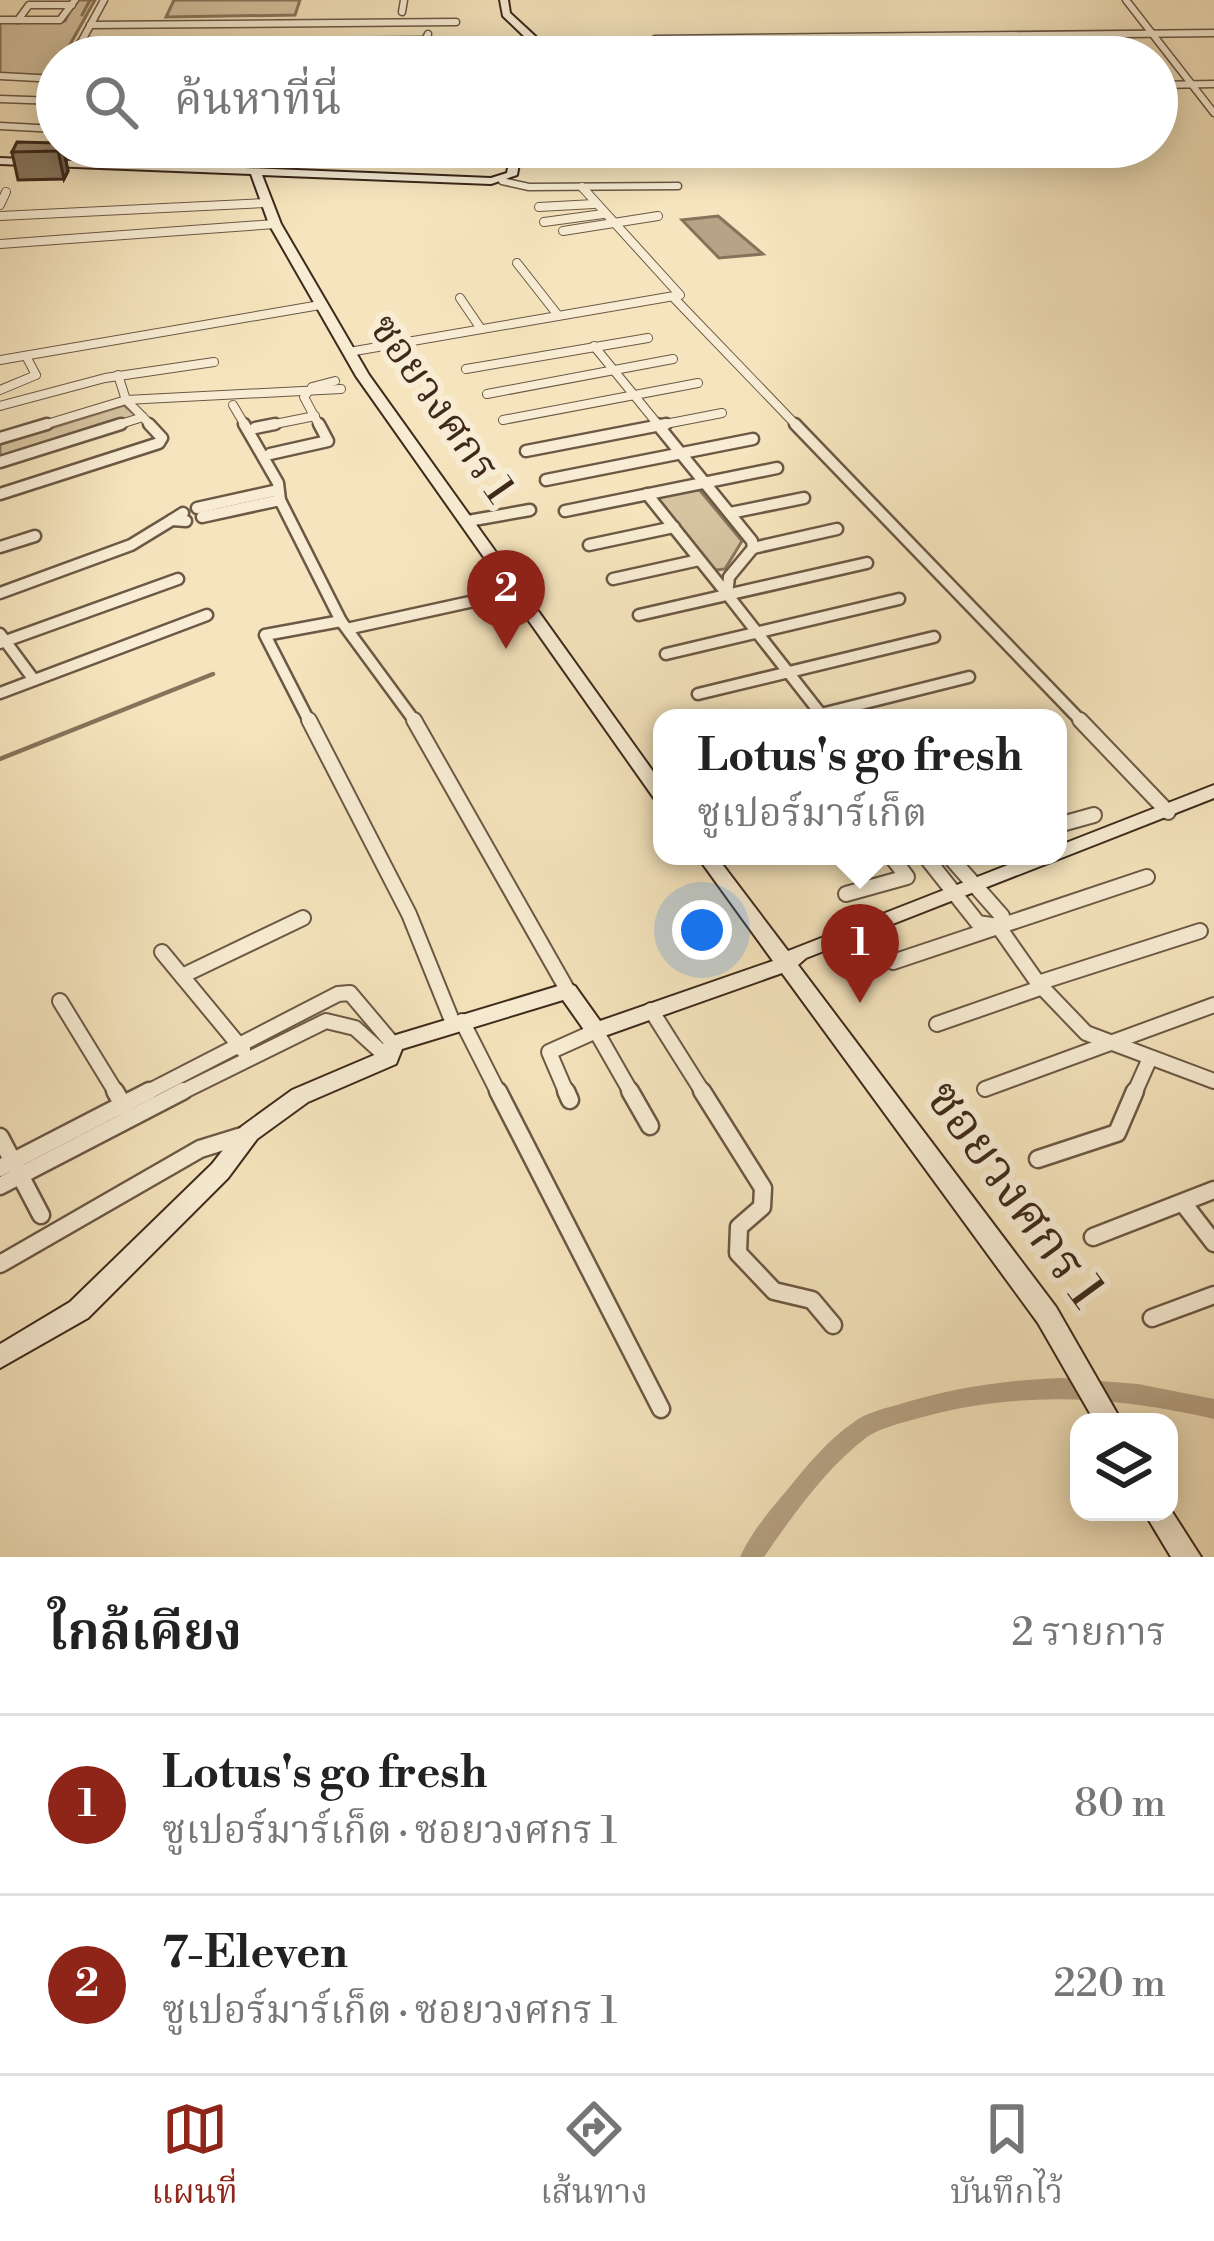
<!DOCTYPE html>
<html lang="th">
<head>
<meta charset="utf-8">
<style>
  body { margin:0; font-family:"Libre Bodoni","Noto Serif Thai",serif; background:#f6f6f6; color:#222 }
  .controls { position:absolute; right:36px; bottom:36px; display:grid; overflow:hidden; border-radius:24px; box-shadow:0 6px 30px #0003 }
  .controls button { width:108px; height:108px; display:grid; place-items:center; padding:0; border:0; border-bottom:3px solid #e0e0e0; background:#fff; color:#222; font:60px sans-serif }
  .you { position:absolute; left:702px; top:930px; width:42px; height:42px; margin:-30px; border:9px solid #fff; border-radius:50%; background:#1a73e8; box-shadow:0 0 0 18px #1a73e833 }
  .badge { display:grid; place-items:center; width:78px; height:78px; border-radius:50%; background:#8f2418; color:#fff; font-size:39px; font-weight:700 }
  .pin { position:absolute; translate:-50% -99px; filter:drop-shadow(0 3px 6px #0008) }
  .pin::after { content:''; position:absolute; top:63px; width:42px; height:36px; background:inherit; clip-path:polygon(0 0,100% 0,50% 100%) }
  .popup { position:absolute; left:653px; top:709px; width:414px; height:156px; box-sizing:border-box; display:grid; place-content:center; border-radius:24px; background:#fff; filter:drop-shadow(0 3px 9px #0005); font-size:39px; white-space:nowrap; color:#767676 }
  .popup b { font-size:45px; color:#222 }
  .popup::after { content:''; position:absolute; left:50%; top:100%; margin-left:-24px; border:24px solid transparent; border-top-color:#fff }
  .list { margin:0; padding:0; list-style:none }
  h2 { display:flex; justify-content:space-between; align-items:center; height:156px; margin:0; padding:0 48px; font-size:51px }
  h2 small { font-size:39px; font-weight:400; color:#767676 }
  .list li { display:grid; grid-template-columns:78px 1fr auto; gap:36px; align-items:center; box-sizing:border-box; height:180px; padding:0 48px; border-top:3px solid #e0e0e0 }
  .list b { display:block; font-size:45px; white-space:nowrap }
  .list p { margin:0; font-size:39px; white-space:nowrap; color:#767676 }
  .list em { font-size:39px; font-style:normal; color:#767676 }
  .icon { flex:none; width:66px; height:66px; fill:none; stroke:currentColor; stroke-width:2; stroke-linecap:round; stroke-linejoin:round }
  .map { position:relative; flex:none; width:1214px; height:1557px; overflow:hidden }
  .search { position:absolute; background:#fff; box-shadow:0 6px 30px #0003; left:36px; right:36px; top:36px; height:132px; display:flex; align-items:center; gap:30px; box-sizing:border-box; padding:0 42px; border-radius:66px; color:#767676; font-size:45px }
  .sheet { height:516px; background:#fff }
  nav { display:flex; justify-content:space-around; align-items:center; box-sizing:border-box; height:168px; border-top:3px solid #e0e0e0; background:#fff; font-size:33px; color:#767676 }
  nav a { display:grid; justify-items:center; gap:6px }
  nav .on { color:#8f2418 }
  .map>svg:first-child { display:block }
</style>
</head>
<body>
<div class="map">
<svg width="1214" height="1557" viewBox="0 0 1214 1557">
  <rect width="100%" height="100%" fill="#f5e4bd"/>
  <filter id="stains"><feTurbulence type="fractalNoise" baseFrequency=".00167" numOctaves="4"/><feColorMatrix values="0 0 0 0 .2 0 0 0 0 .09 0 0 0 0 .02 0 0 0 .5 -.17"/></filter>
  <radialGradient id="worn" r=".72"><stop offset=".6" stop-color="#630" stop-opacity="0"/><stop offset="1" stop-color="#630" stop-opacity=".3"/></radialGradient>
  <!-- green -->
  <g fill="#d6c4a1" stroke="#8a765e" stroke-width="3">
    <polygon points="75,0 95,0 63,57 57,57 52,76 0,74 0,22 65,21"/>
    <polygon points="174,0 300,0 295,15 166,17"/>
    <polygon points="124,405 138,417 0,458 0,444"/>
    <polygon points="697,487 742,541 725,569 715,570 656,496"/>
  </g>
  <!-- water -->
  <polygon fill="#b7a486" stroke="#87735b" stroke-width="3" points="718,216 763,254 719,258 682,220"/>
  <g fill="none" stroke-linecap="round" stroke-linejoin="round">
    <!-- stream-far1 -->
    <polyline stroke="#87735b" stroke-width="3" points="82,15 90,0"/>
    <!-- stream -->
    <polyline stroke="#87735b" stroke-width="4.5" points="0,759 213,674"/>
    <!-- canal -->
    <path fill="#b7a486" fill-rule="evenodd" d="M1062,1378L1138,1384L1214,1399V1419C1115,1396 1018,1390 919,1418C902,1423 882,1427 867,1437C826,1468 793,1515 764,1557H740C751,1532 771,1509 788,1489C807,1465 829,1439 854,1422C866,1413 882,1409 897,1405C952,1388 1005,1380 1062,1378Z"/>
    <defs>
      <g id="street-far4">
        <polyline points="1126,0 1214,113"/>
        <polyline points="402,12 404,0"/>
        <polyline points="0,20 60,20 75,0"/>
        <polyline points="18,20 29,5 72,5"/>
        <polyline points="90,25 456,22"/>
        <polyline points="655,39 1214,33"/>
        <polyline points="80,43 426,40"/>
        <polyline points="73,57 104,0"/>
        <polyline points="417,57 428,34"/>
        <polyline points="456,57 459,51"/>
        <polyline points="0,76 57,79"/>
        <polyline points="1157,85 1214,84"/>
        <polyline points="0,99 57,101"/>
        <polyline points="0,126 57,129"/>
        <polyline points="502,181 529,187 678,186"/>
        <polyline points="582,187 585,190"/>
      </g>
      <g id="street-far3">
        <polyline points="0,205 6,192"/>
        <polyline points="539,207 594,204"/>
        <polyline points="0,216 265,203"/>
        <polyline points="544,222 603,214"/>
        <polyline points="563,231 658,216"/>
        <polyline points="0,244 275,224"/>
        <polyline points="517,263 557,314"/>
        <polyline points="673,297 798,427"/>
        <polyline points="460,298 479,326"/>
        <polyline points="594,346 660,427"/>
        <polyline points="349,352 680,295 582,187"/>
        <polyline points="0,360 320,305"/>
        <polyline points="466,369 648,338"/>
        <polyline points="312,387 335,381"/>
        <polyline points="0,390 36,375 27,358"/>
        <polyline points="308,392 304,397 320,427"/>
        <polyline points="487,394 673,359"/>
        <polyline points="233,405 246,427"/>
        <polyline points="0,406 105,378 214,362"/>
        <polyline points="143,417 152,427"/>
        <polyline points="503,420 698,383"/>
        <polyline points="37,427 126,400 341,389"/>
        <polyline points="111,427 143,417 126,400 118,375"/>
        <polyline points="260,427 315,416"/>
        <polyline points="650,427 722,413"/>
      </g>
      <g id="street-far2">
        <polyline points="244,424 278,483 280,500 341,621 416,723"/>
        <polyline points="657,424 752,541 753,548 729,577 727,594 824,718"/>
        <polyline points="795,424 1083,723"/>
        <polyline points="255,428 275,424"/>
        <polyline points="0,438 47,424"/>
        <polyline points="526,451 666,424"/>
        <polyline points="270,454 328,441 319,424"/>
        <polyline points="0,462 121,424"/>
        <polyline points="546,480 753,439"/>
        <polyline points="0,494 159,443 162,438 149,424"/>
        <polyline points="647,494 727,594"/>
        <polyline points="197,508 278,490"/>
        <polyline points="565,511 777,468"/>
        <polyline points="183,513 172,520 186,521"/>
        <polyline points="730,513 804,498"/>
        <polyline points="202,517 280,500"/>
        <polyline points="468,521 530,510"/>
        <polyline points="589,545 674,527"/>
        <polyline points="0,547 35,536"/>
        <polyline points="753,548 837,529"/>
        <polyline points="613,579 699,560"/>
        <polyline points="0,593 131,545 172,520"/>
        <polyline points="639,615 867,563"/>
        <polyline points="351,628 520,591"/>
        <polyline points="0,634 34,680"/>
        <polyline points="0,643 178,579"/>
        <polyline points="666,654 899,599"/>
        <polyline points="0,693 207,615"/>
        <polyline points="698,694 934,637"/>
        <polyline points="805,718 969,677"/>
        <polyline points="310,723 265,635 341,621"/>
      </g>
      <g id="street-far1">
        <polyline points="309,720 409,914 453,1023"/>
        <polyline points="414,720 568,991"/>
        <polyline points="1080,720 1168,812"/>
        <polyline points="1058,825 1094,815"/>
        <polyline points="925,856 978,923 997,926"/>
        <polyline points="949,856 1002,916 998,926 1038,983 1086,1033 1214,1081"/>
        <polyline points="846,894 907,877 891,856"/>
        <polyline points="162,952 243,1050"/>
        <polyline points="893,962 1147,877"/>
        <polyline points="182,976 303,918"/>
        <polyline points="1038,983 1200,931"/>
        <polyline points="60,1001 117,1094"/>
        <polyline points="651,1010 704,1094"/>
        <polyline points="462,1021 499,1094"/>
        <polyline points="937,1024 1043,987"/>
        <polyline points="985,1089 1214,1005"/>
        <polyline points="144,1094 338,994 350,993 393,1044"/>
        <polyline points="178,1094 326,1021 355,1028 388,1058"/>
        <polyline points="567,1094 549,1052 596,1031 632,1094"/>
        <polyline points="1134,1094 1150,1058"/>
      </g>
      <g id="street">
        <polyline points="115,1091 125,1108"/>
        <polyline points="498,1091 661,1409"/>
        <polyline points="566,1091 570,1100"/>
        <polyline points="630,1091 650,1126"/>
        <polyline points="702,1091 763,1188 762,1207 739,1227 738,1253 774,1291 812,1300 833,1325"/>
        <polyline points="0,1137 41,1215"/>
        <polyline points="1038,1159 1117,1133 1135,1091"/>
        <polyline points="0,1168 149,1091"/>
        <polyline points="0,1186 183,1091"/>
        <polyline points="1183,1203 1214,1243"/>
        <polyline points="1093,1237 1214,1190"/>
        <polyline points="0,1264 200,1149 242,1136"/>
        <polyline points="1152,1318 1214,1295"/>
      </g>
      <g id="secondary">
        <polygon points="500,0 508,0 510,13 536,37 533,57 523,57 526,38 503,16"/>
        <polygon points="512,147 522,147 517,175 491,184 262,175 281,224 369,375 662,784 662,803 656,801 356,376 269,224 251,174 0,164 0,158 491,178 507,173"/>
        <polygon points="1214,785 1214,798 806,958 798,965 1056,1307 1122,1422 1095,1422 1038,1323 782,973 596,1039 589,1037 563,1000 402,1049 396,1064 308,1102 257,1139 228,1178 88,1318 0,1368 0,1344 70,1302 212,1164 241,1127 292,1090 379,1053 386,1038 568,983 575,986 600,1021 773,961 697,856 716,856 788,951 1031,856 1058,856 1058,846"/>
        <polygon points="1169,1507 1201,1557 1171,1557 1144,1512 1169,1512"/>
      </g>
    </defs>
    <!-- street-far4 casing -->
    <use href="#street-far4" stroke="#6c5844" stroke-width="9"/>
    <!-- street-far3 casing -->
    <use href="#street-far3" stroke="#6c5844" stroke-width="10"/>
    <!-- street-far2 casing -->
    <use href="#street-far2" stroke="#6c5844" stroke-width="15"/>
    <!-- street-far1 casing -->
    <use href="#street-far1" stroke="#6c5844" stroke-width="18"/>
    <!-- street casing -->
    <use href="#street" stroke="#6c5844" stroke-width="21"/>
    <!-- secondary casing -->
    <use href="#secondary" stroke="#3e291b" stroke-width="4"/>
    <!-- street-far4 -->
    <use href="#street-far4" stroke="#f8edd4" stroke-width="6"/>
    <!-- street-far3 -->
    <use href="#street-far3" stroke="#f8edd4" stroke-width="8"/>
    <!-- street-far2 -->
    <use href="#street-far2" stroke="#f8edd4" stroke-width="10"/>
    <!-- street-far1 -->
    <use href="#street-far1" stroke="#f8edd4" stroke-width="14"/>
    <!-- street -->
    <use href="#street" stroke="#f8edd4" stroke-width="16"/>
    <!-- secondary -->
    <use href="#secondary" fill="#f8edd4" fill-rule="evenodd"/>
  </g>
  <!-- wall -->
  <polygon fill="#87775f" stroke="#3e291b" stroke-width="3" points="63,147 68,171 64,179 18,180 12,152"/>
  <!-- shaded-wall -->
  <polygon fill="#6e614e" stroke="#3e291b" stroke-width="3" points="60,147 63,147 68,171 64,179 58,151"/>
  <!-- building -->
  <polygon fill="#9d8a6f" stroke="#3e291b" stroke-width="3" points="17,142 57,143 57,147 60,147 58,151 12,152"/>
  <g text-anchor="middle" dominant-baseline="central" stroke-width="12" stroke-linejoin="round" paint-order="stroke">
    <!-- street labels -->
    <g font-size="42" fill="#3e291b" stroke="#f8edd4">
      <text transform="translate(441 409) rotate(55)">ซอยวงศกร 1</text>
    </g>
    <!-- near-street labels -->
    <g font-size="51" fill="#3e291b" stroke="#f8edd4">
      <text transform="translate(1014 1195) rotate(54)">ซอยวงศกร 1</text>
    </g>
  </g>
  <rect width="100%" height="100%" filter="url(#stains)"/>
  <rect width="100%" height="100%" fill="url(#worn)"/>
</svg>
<div class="controls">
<button><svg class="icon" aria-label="layers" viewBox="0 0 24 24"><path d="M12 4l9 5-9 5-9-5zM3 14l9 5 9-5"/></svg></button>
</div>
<div class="you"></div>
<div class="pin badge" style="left:860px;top:1003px">1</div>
<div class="popup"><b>Lotus's go fresh</b>ซูเปอร์มาร์เก็ต</div>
<div class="pin badge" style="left:506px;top:649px">2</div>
<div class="search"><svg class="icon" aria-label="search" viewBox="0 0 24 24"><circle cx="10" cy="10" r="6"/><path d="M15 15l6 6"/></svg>ค้นหาที่นี่</div>
</div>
<section class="sheet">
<h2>ใกล้เคียง<small>2 รายการ</small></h2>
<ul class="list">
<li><span class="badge">1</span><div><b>Lotus's go fresh</b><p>ซูเปอร์มาร์เก็ต · ซอยวงศกร 1</p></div><em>80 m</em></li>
<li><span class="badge">2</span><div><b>7-Eleven</b><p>ซูเปอร์มาร์เก็ต · ซอยวงศกร 1</p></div><em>220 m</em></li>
</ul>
</section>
<nav>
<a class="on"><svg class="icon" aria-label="map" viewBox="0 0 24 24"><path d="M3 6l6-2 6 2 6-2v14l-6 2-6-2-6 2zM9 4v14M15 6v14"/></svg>แผนที่</a>
<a><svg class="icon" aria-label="directions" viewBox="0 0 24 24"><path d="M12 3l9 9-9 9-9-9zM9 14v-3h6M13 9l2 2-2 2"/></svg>เส้นทาง</a>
<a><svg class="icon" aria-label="saved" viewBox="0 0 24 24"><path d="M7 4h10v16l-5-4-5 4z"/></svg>บันทึกไว้</a>
</nav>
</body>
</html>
